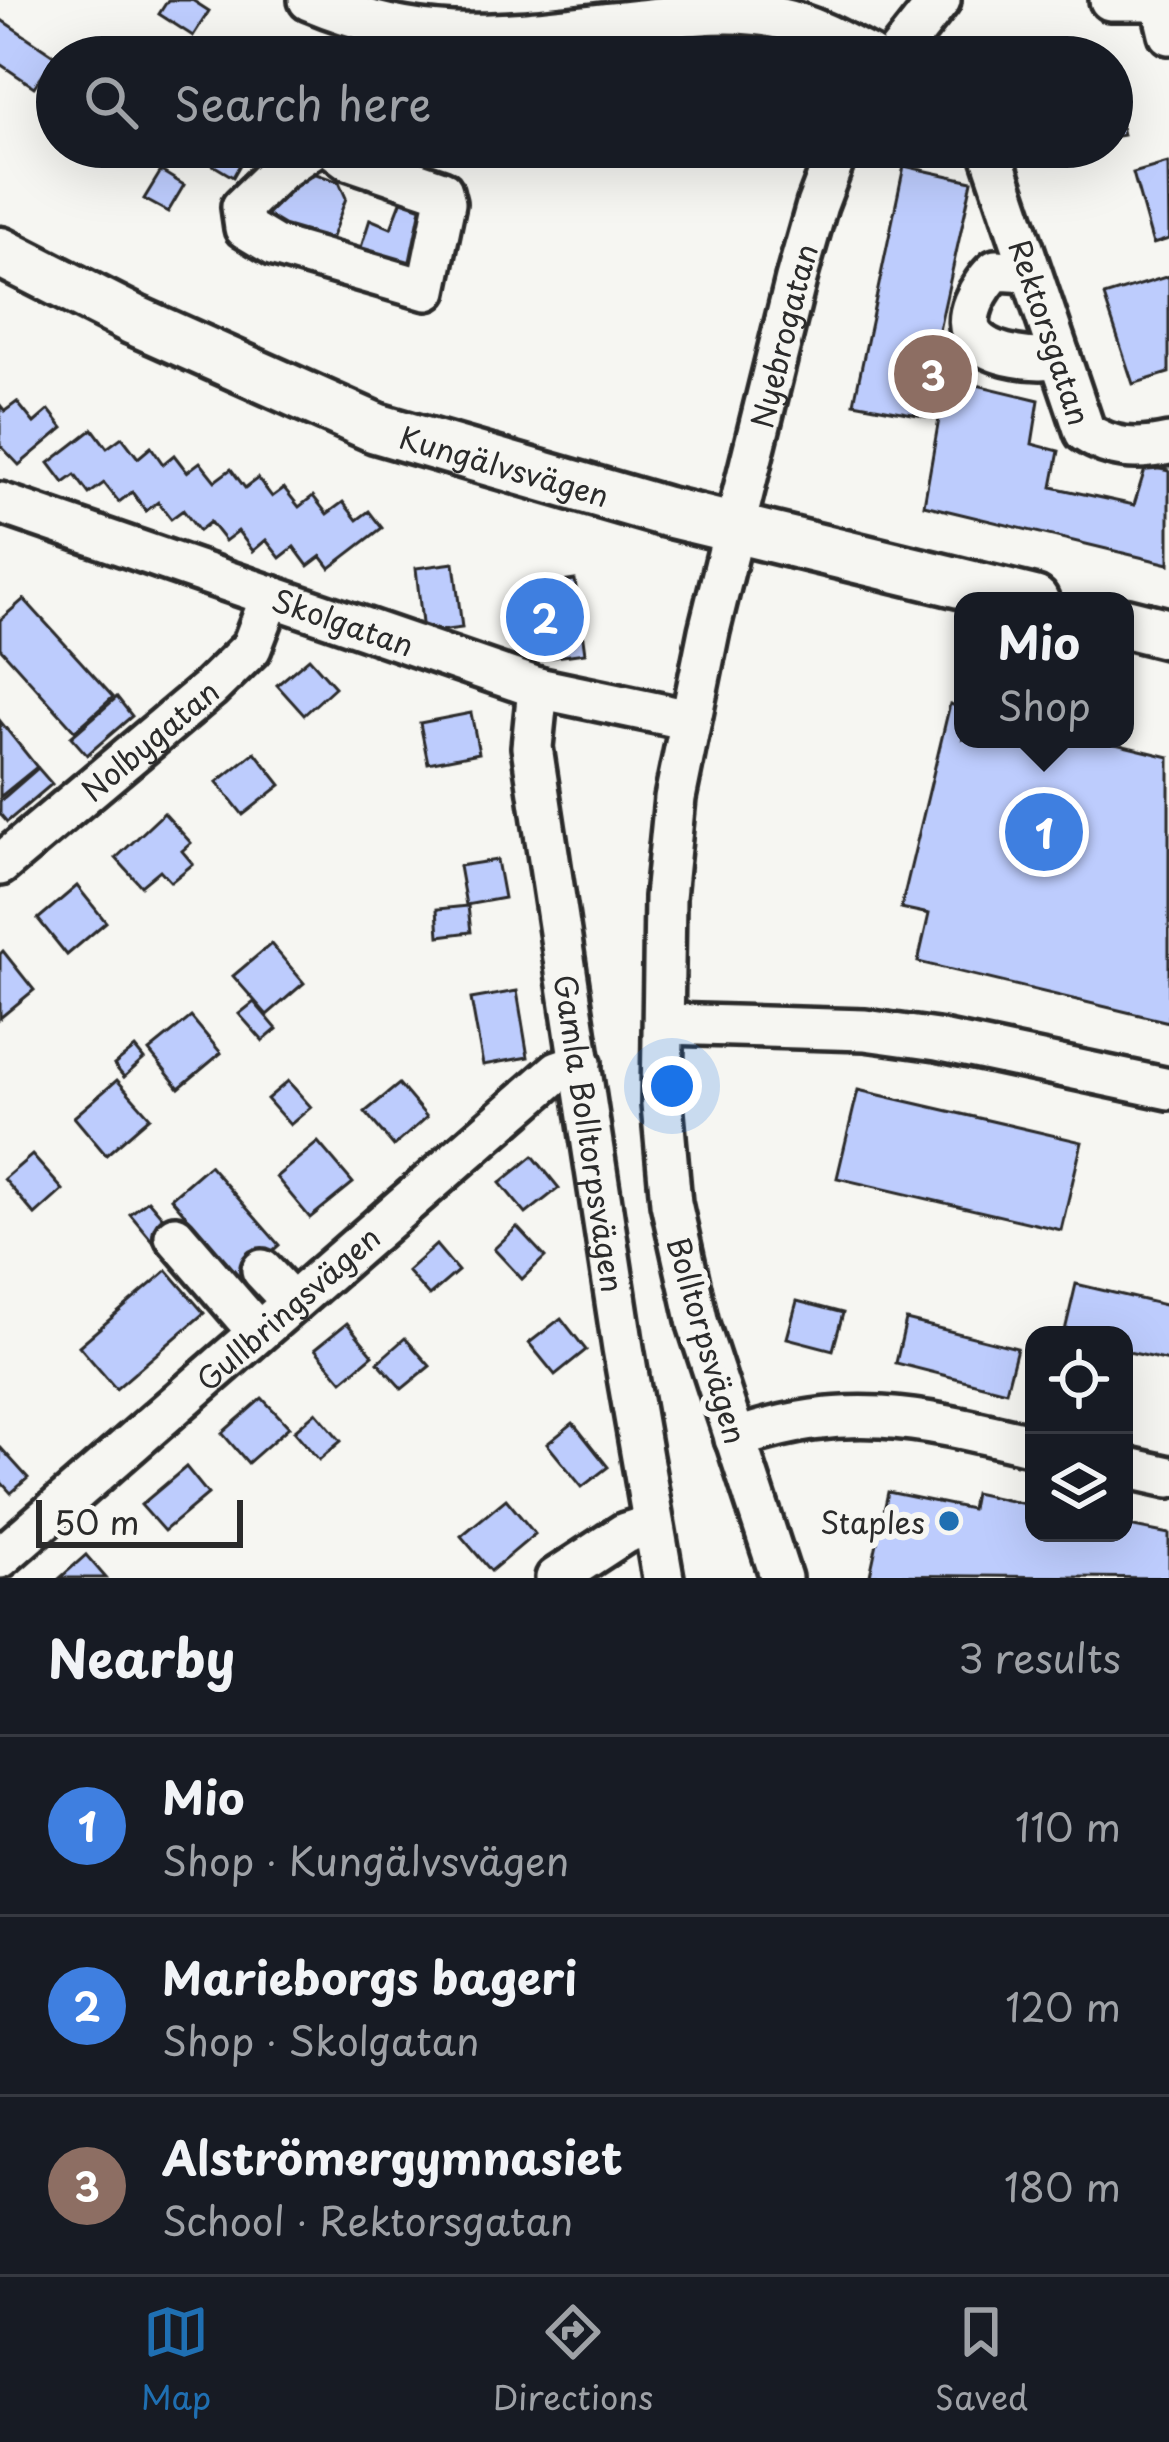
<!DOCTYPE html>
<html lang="en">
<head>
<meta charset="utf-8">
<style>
  body { margin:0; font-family:"Playpen Sans",sans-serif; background:#242831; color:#f1f3f6 }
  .controls { position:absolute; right:36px; bottom:36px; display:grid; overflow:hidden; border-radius:24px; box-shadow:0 12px 48px #0002 }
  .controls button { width:108px; height:108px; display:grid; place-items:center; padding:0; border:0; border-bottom:3px solid #363941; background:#171b24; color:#f1f3f6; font:60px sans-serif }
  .scale { position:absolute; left:36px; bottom:30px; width:207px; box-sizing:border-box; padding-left:12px; border:6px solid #2b2b2b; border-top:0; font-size:33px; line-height:42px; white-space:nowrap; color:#2b2b2b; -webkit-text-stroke:9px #f6f6f2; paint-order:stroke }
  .you { position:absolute; left:672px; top:1086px; width:42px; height:42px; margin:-30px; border:9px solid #fff; border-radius:50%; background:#1a73e8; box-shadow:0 0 0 18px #1a73e833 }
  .badge { display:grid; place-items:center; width:78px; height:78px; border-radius:50%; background:#1f6fb2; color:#fff; font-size:39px; font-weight:700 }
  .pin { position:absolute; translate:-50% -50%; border:6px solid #fff; box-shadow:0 3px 12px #0006 }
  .popup { position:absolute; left:954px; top:592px; width:180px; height:156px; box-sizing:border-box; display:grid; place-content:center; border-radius:24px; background:#171b24; filter:drop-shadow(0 3px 9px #0005); font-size:39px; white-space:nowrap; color:#9ea1a6 }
  .popup b { font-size:45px; color:#f1f3f6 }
  .popup::after { content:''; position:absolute; left:50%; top:100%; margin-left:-24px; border:24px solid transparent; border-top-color:#171b24 }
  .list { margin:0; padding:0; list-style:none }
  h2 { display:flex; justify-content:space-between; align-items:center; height:156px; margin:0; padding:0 48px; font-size:51px }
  h2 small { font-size:39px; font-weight:400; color:#9ea1a6 }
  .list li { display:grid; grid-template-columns:78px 1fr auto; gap:36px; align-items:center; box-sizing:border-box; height:180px; padding:0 48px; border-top:3px solid #363941 }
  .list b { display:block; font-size:45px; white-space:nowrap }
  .list p { margin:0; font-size:39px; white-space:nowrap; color:#9ea1a6 }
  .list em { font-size:39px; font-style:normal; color:#9ea1a6 }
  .icon { flex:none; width:66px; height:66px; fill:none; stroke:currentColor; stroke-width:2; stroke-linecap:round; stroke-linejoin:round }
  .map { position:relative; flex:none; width:1169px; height:1578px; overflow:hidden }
  .search { position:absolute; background:#171b24; box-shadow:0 12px 48px #0002; left:36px; right:36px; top:36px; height:132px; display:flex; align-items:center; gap:30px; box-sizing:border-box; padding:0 42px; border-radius:66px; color:#9ea1a6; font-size:45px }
  .sheet { height:696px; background:#171b24 }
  nav { display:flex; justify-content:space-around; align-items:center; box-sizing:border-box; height:168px; border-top:3px solid #363941; background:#171b24; font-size:33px; color:#9ea1a6 }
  nav a { display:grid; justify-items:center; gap:6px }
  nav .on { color:#1f6fb2 }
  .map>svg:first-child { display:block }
</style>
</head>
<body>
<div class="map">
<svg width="1169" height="1578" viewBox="0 0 1169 1578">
  <rect width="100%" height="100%" fill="#f6f6f2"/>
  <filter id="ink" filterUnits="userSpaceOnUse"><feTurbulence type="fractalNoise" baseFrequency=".00833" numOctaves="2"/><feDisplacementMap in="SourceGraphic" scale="24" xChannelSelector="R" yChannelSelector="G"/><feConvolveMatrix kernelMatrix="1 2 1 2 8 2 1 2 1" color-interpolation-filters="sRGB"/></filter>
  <g filter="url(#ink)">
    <!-- building -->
    <g fill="#bdccfd" stroke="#2b2b2b" stroke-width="3">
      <polygon points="168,0 192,0 209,11 193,36 159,14"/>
      <polygon points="0,19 55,56 34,87 0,64"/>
      <polygon points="1112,84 1123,135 1112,137"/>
      <polygon points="197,147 250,147 233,177 193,153"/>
      <polygon points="355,147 431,147 423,174"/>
      <polygon points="1168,163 1169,239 1153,244 1133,173"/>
      <polygon points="904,166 972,181 926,389 944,393 948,378 1039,400 1032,444 1059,451 1052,487 1134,505 1146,466 1169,471 1169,564 924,505 939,419 854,403"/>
      <polygon points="299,168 339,182 346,198 327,251 263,225 282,180 293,185"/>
      <polygon points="161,171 184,185 168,212 144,199"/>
      <polygon points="403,197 440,210 419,280 357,260 370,219 391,228"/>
      <polygon points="1169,276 1169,373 1133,384 1104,296"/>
      <polygon points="17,402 34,423 49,410 63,428 19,465 0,445 0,405 5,411"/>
      <polygon points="93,429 107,448 122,437 138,458 151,447 163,464 174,455 187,472 200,462 215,481 231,469 245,488 258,478 272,497 284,488 299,507 313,496 327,514 343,502 357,520 369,511 382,528 330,568 321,556 308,566 294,547 280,558 266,540 253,551 238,531 225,541 210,522 199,531 183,510 171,519 158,502 146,511 132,492 119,502 104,483 89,494 75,475 64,483 49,463"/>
      <polygon points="454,563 462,628 423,633 416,568"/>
      <polygon points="575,580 585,653 548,658 544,629 513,633 509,604 536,600 534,586"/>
      <polygon points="24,599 113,697 75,731 0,648 0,620"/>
      <polygon points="309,658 335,687 304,715 277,685"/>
      <polygon points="117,697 132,716 87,755 71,737"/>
      <polygon points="950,704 963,708 963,739 1095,739 1169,757 1169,1022 918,962 929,914 901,908"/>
      <polygon points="471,713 479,753 428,763 420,723"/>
      <polygon points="0,721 37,767 0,797"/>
      <polygon points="255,752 281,785 243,815 217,782"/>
      <polygon points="38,768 52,784 7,822 0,814 0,801"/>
      <polygon points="164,813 191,843 182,851 193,864 171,882 160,870 141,886 116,858"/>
      <polygon points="497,860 504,898 466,905 459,866"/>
      <polygon points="77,886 106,922 67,955 38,919"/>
      <polygon points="468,906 471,932 439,936 437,909"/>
      <polygon points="271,944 304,983 267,1015 233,976"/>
      <polygon points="3,951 34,990 0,1018 0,954"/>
      <polygon points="517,991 528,1057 483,1065 471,999"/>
      <polygon points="254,1002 277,1029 263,1041 239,1014"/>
      <polygon points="191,1017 221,1053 179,1088 149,1051"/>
      <polygon points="135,1048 144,1059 124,1077 114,1065"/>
      <polygon points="117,1080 150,1117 106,1155 74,1117"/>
      <polygon points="288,1081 311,1107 290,1125 267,1099"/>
      <polygon points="399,1084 427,1117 394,1146 365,1112"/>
      <polygon points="858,1090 1082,1142 1061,1230 837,1178"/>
      <polygon points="318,1142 353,1183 310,1218 276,1177"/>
      <polygon points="32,1155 63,1190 35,1215 4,1179"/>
      <polygon points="533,1156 559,1188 526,1214 500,1183"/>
      <polygon points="209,1165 279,1245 241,1279 171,1198"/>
      <polygon points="148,1200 172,1228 154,1243 130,1214"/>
      <polygon points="517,1227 545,1257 522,1279 494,1249"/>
      <polygon points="436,1245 458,1271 429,1296 407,1271"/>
      <polygon points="167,1270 204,1313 116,1389 79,1346"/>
      <polygon points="1076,1284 1169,1306 1169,1361 1124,1351 1124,1335 1064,1335"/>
      <polygon points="797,1301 843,1313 833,1350 787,1338"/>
      <polygon points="561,1318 586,1350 555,1375 529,1343"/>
      <polygon points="906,1320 1017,1348 1006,1391 896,1363"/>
      <polygon points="347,1323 373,1355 342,1381 315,1349"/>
      <polygon points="405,1338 430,1366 402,1389 378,1362"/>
      <polygon points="262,1398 289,1427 248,1463 222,1433"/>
      <polygon points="316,1412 341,1441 319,1460 294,1431"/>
      <polygon points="573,1423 608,1467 582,1487 547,1444"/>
      <polygon points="0,1447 28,1478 11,1493 0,1481"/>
      <polygon points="186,1467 208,1494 164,1531 141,1505"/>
      <polygon points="888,1492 971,1509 974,1493 1034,1506 1034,1533 1124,1533 1124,1525 1169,1534 1169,1578 870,1575"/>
      <polygon points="506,1499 535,1534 491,1571 461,1536"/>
      <polygon points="86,1555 106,1578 60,1578"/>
    </g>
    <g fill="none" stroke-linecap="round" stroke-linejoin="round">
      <defs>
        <g id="minor">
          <path d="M309,0C433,52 513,33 641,20C684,15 736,8 778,18C811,25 840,41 870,57"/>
          <polyline points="1110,0 1150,0"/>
          <polyline points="1161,0 1169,34"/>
          <polyline points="895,57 940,0"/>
          <polyline points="314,147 279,171 242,207 245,228 275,246 427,290 445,203 442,191 348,159 332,147"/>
          <path id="s1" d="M989,147L1085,432C1112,450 1137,451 1169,444"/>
          <path d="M1028,272L996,270C981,283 958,320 976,339C993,357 1037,362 1060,357"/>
          <path id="s2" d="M0,503L538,688L690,720"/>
          <path id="s3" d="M538,688L532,747L623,1348L663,1578"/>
          <path id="s4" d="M0,865L209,689L251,648L271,596"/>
          <polyline points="665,1024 865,1030 937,1040 1169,1089"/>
          <polyline points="175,1236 257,1331"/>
          <polyline points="262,1270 291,1301"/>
          <path d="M735,1439C850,1400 919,1418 1034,1445"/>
          <polyline points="1124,1467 1169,1477"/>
          <path id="s5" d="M0,1558L558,1071L581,1063"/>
          <polyline points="556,1578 625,1533 653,1524"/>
          <path id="s6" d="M781,1578L698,1324L671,1203L662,1104L665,897L675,798L709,631L796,279L817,205L839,147"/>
        </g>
        <g id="major">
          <path id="s7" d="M0,252L134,320L376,428L663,511L1034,601"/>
          <polyline points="1125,623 1169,634"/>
        </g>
      </defs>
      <!-- minor casing -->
      <use href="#minor" stroke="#2b2b2b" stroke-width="48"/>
      <!-- major casing -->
      <use href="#major" stroke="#2b2b2b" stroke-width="57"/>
      <!-- minor -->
      <use href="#minor" stroke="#f6f6f2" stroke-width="39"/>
      <!-- major -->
      <use href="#major" stroke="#f6f6f2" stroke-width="48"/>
    </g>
  </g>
  <!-- markers -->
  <circle fill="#1f6fb2" stroke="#f6f6f2" stroke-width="4.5" cx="949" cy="1521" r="12"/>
  <g text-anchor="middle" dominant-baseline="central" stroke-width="12" stroke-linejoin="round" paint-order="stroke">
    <!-- street labels -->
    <g font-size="30" fill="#2b2b2b" stroke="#f6f6f2">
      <text stroke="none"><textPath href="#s1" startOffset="195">Rektorsgatan</textPath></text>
      <text stroke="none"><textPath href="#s6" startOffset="1272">Nyebrogatan</textPath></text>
      <text stroke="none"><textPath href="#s7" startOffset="549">Kungälvsvägen</textPath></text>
      <text stroke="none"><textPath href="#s2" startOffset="363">Skolgatan</textPath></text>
      <text stroke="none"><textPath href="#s4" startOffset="195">Nolbygatan</textPath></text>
      <text stroke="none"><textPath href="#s3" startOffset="450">Gamla Bolltorpsvägen</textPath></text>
      <text stroke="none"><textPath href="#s5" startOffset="381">Gullbringsvägen</textPath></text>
      <text transform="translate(708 1340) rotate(74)">Bolltorpsvägen</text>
    </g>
    <!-- poi labels -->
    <g font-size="30" fill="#2b2b2b" stroke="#f6f6f2" text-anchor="end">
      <text x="925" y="1521">Staples</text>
    </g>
  </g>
</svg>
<div class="controls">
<button><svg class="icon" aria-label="locate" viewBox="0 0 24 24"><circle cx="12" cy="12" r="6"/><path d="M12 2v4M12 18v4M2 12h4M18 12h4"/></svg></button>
<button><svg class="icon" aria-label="layers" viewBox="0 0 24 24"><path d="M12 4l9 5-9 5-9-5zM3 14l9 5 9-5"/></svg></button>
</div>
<div class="scale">50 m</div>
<div class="you"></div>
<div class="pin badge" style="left:1044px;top:832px;background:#3f7fe0">1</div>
<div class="popup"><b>Mio</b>Shop</div>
<div class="pin badge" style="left:545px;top:617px;background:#3f7fe0">2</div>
<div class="pin badge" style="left:933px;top:374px;background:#8d6e63">3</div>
<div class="search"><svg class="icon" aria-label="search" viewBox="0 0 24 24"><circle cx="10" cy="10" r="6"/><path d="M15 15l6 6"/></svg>Search here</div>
</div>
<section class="sheet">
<h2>Nearby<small>3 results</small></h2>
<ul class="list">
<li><span class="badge" style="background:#3f7fe0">1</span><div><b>Mio</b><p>Shop · Kungälvsvägen</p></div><em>110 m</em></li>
<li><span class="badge" style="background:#3f7fe0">2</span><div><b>Marieborgs bageri</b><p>Shop · Skolgatan</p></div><em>120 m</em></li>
<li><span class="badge" style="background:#8d6e63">3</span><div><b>Alströmergymnasiet</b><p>School · Rektorsgatan</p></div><em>180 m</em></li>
</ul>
</section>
<nav>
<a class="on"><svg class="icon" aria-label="map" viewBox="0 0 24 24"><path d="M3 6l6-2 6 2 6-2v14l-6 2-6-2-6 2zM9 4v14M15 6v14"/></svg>Map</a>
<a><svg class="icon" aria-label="directions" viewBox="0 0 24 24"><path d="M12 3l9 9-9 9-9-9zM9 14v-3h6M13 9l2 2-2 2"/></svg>Directions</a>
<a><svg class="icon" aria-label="saved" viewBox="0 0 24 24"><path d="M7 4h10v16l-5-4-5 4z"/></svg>Saved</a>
</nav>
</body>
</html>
